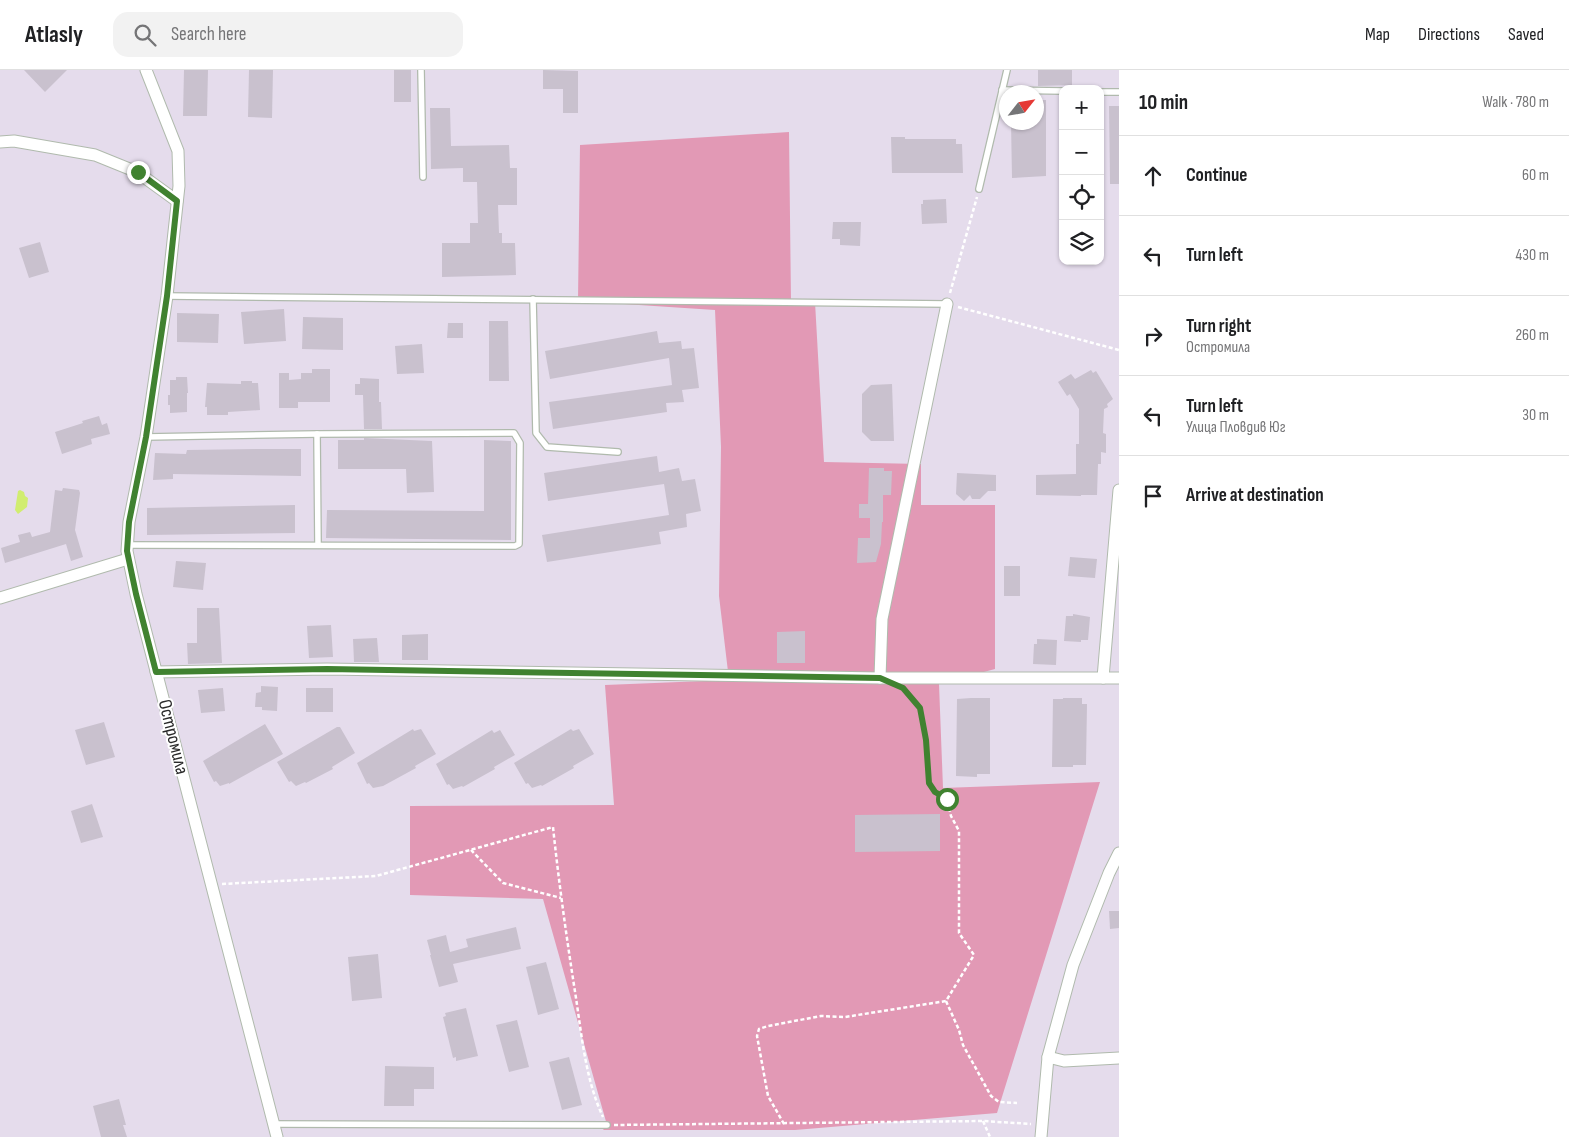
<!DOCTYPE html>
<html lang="en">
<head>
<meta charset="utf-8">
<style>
  body { margin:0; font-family:"Sofia Sans Condensed",sans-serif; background:#f2f2f2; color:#202124 }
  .controls { position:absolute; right:15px; top:15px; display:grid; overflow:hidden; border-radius:10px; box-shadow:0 1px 4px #0004 }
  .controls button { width:45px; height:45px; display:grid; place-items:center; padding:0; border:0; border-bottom:1px solid #e0e0e0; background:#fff; color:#202124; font:25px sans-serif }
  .compass { position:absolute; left:999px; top:15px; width:45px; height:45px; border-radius:50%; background:#fff; box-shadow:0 1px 4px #0004; rotate:59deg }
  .stop { position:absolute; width:15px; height:15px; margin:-11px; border:4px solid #408230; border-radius:50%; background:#fff }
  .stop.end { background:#408230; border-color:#fff; box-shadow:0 1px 5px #0008 }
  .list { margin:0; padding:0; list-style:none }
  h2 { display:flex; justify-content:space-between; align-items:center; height:65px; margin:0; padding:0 20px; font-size:21px }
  h2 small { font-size:16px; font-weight:400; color:#757577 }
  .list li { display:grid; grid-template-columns:32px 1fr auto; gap:15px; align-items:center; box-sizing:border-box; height:80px; padding:0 20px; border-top:1px solid #e0e0e0 }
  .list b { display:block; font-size:19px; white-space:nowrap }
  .list p { margin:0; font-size:16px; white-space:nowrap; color:#757577 }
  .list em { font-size:16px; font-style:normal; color:#757577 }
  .icon { flex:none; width:28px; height:28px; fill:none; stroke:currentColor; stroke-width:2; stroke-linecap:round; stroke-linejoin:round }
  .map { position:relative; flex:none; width:1119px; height:1067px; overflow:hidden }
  header { display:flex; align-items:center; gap:30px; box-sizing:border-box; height:70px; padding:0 25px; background:#fff; border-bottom:1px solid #e0e0e0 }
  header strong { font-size:24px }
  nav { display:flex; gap:28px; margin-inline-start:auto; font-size:18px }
  .search { width:350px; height:45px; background:#f2f2f2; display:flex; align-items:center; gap:12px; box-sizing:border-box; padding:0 18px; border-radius:15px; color:#757577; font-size:19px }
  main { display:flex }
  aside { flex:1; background:#fff }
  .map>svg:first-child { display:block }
</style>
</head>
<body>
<header>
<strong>Atlasly</strong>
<div class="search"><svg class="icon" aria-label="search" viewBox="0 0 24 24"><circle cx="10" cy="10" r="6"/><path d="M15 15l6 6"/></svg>Search here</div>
<nav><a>Map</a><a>Directions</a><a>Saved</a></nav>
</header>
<main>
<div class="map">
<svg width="1119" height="1067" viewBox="0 0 1119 1067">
  <rect width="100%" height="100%" fill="#e5dcec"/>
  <!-- green -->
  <polygon fill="#e299b5" points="789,62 791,232 815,232 824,392 921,394 921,435 995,435 995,599 939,614 943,718 1100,712 997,1043 795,1060 603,1060 607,1055 543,829 410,825 410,736 614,735 605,615 729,610 719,526 721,377 715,240 578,231 580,75"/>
  <!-- water -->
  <polygon fill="#d1ed70" points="20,420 24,422 25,426 28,428 27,437 18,444 15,440 18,421"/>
  <!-- building -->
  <g fill="#c9c1ce">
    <polygon points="24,0 67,0 45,22"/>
    <polygon points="184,0 208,0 207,46 183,46"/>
    <polygon points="249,0 273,0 272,48 248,47"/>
    <rect x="394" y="0" width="17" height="32"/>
    <polygon points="543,0 578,1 578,43 563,43 563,19 543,19"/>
    <polygon points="1038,0 1072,0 1072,15 1038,16"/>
    <polygon points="1036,30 1046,30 1046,106 1012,108 1011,52 1036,52"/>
    <polygon points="1109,36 1119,36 1119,114 1110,114"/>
    <polygon points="430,38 450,38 451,76 509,75 510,98 517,98 517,135 498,135 499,163 502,163 502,173 515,173 516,205 442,207 442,173 470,173 470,153 478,153 477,112 463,112 463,98 431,99"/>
    <polygon points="891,67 905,67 905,69 956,69 956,74 962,74 963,103 892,103"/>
    <polygon points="946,129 947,153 922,154 921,134 923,134 923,130"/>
    <polygon points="833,152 861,152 860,176 840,175 840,169 832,169"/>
    <polygon points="40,172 49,202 29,208 19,178"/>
    <polygon points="284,239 286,271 244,274 241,242"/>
    <polygon points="177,243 219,244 218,273 177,272"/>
    <polygon points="303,247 343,248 343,280 302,279"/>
    <polygon points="489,251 508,251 509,311 489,311"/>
    <polygon points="448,253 463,253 463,268 447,268"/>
    <polygon points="657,261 659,273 681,271 682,279 694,278 699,318 682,320 684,332 666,333 667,342 553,359 549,332 672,315 669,288 550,309 545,281"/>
    <polygon points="422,274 424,303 397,304 395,276"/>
    <polygon points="312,299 330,299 330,332 298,332 298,338 279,338 279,303 289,303 289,310 301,309 301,303 312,303"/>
    <polygon points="1091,300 1093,303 1096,301 1113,329 1107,334 1108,337 1104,339 1103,363 1106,364 1106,383 1101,382 1101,394 1098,394 1097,425 1081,425 1081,426 1036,425 1036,405 1076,404 1076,374 1079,374 1079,339 1070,324 1067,326 1058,312 1071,304 1075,309"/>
    <polygon points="176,307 187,307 188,323 187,323 187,342 170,343 170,335 168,335 168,325 170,325 170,310 176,310"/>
    <polygon points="360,308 379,309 379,332 381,332 382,359 364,359 363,325 355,325 355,314 360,314"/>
    <polygon points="241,311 252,311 252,313 258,313 260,340 228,342 228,345 207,345 207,337 205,337 207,313 241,314"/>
    <polygon points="892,314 894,371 871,371 862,362 862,324 871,315"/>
    <polygon points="99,346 102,355 107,353 110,364 91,369 92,374 62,384 55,362 83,353 82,351"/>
    <polygon points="364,368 432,371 434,422 407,423 406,399 338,399 338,370 364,370"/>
    <polygon points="484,370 511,371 511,470 326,468 327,440 484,441"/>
    <polygon points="263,379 301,379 301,406 173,404 173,409 153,410 155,383 186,384 187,380"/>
    <polygon points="657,386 659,402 679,398 682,411 695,409 701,441 686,444 687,457 659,462 661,474 547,492 542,465 669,445 664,414 548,431 544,403"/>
    <polygon points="869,398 884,398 884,401 892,401 891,425 883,425 883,452 882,452 881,474 876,492 857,493 858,468 870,468 870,448 859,448 859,434 868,434"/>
    <polygon points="957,403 996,405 996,421 988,421 980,429 972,429 970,425 964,431 956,424"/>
    <polygon points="63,418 79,420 80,423 75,460 83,487 71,491 66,474 5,493 1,478 20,472 18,465 30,462 32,467 50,462 55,420 62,421"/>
    <polygon points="295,435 295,463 147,465 147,438"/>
    <polygon points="1070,487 1097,489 1095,508 1068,506"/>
    <polygon points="176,491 206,493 203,520 173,517"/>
    <rect x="1004" y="496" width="16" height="30"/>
    <polygon points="197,538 219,538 222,593 188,594 187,573 197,573"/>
    <polygon points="1073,544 1090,547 1088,570 1081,570 1081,572 1064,571 1066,546 1073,546"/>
    <polygon points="331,555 333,587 309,588 307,556"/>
    <polygon points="805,561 805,593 777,593 777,562"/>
    <polygon points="428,564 428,590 402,590 402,565"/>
    <polygon points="377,568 379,592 354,592 353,569"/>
    <polygon points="1037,569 1057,570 1056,595 1033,594 1034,574 1037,574"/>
    <polygon points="261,616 278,617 277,641 262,640 262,637 255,637 256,623 261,622"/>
    <polygon points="223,618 225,641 201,643 198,620"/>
    <rect x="306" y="618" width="27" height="24"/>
    <polygon points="971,628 990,628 990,704 977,704 977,707 956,706 957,629"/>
    <polygon points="1063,628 1082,628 1082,634 1087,634 1086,695 1073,695 1073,697 1052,697 1053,629 1063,629"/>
    <polygon points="104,652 115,687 86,695 75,660"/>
    <polygon points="265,654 283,684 229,714 229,713 220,716 216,711 214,712 203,691"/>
    <polygon points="337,657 340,657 355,683 332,697 333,699 306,713 305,712 296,716 291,711 289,712 277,692"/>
    <polygon points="413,659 414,661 421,659 436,684 415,696 416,698 383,716 373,718 369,713 367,714 357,693"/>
    <polygon points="571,659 573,661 579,659 594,684 573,696 574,698 542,716 541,715 532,718 528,713 526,714 514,693"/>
    <polygon points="492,660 494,663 500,660 515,685 494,697 495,699 463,717 462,716 453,719 449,714 447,715 436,694"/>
    <polygon points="92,734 103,767 81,773 71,741"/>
    <polygon points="940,744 940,781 855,782 855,745"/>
    <polygon points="1109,841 1119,841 1119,858 1110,859"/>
    <polygon points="516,857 521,879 453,894 458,912 439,917 430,885 431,885 427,870 446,865 450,882 468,877 466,869"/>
    <polygon points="378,884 382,928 352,931 348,887"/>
    <polygon points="546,892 559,939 538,945 526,897"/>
    <polygon points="466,938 478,986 456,991 456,987 453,988 443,947 446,946 445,943"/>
    <polygon points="517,950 529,997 509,1002 496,955"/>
    <polygon points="569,987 582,1035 562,1040 549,992"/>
    <polygon points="385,996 434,997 434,1019 414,1019 414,1036 384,1036"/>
    <polygon points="119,1029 126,1055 123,1055 127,1067 101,1067 93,1036"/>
  </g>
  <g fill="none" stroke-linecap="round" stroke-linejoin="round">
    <defs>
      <g id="lane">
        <polyline points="421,0 423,107"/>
        <polyline points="1002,20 1063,21"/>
        <polyline points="1100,22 1119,22"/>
        <polyline points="979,119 1007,0"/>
        <polyline points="167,226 947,234"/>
        <polyline points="533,229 536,363 547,377 618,382"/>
        <polyline points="317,364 318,475"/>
        <polyline points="127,475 515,476 519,474 520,373 514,363 317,364 146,367"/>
        <polyline points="273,1054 607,1055"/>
      </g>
      <g id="street">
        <polyline points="146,0 178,81 179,116 167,226 146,367 129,452 127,481 136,524 277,1067"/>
        <polyline points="0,72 14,71 95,85 137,102 177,131"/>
        <polyline points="0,528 128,489"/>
        <polyline points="156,602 327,599 880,608 1119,608"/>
        <polyline points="880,608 882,549 947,234"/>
        <polyline points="1103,608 1119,420"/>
        <polyline points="1048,987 1064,991 1119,988"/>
        <polyline points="1041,1067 1048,987 1073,895 1109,803 1119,783"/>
      </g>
    </defs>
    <!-- lane casing -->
    <use href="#lane" stroke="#b0baad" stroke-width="8"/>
    <!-- street casing -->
    <use href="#street" stroke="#b0baad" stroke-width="13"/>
    <!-- path -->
    <g stroke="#fff" stroke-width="2.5" stroke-dasharray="4 2.5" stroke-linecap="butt">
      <polyline points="950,223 977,127"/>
      <polyline points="958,237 1119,280"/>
      <polyline points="471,780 503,813 561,828"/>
      <path d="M222,814L376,806L553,757C559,814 567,871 576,928C582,968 586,1011 603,1047"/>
      <polyline points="946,931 959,960 963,975 991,1026 999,1032 1017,1033"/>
      <polyline points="983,1051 990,1067"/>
      <polyline points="784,1054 768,1026 757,966 759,959 768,956 821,946 845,947 946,931 974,885 959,863 959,761 951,746 947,729 935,722 929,713 926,670 920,639 905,620"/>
      <polyline points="614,1055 983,1051 1031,1054"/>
    </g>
    <!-- lane -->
    <use href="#lane" stroke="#fff" stroke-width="5.5"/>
    <!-- street -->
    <use href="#street" stroke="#fff" stroke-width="11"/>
  </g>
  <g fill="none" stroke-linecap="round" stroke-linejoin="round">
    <!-- route -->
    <polyline stroke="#408230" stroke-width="6" points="138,102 177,131 167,226 146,367 129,452 127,481 136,524 156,602 327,599 880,608 903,618 920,638 926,670 929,713 935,722 947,729"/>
  </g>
  <g text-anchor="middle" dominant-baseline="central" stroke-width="4" stroke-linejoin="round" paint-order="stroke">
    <!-- street labels -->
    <g font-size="19" fill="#2a2a2a" stroke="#fff">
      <text transform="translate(173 667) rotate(76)">Остромила</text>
    </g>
  </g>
</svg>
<div class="controls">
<button>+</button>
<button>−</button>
<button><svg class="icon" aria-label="locate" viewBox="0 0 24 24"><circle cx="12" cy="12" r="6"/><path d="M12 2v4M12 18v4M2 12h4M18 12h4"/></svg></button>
<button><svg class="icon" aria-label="layers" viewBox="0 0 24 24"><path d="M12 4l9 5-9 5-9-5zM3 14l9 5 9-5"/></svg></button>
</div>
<svg class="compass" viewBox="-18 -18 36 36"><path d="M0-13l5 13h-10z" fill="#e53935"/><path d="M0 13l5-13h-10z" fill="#757577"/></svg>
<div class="stop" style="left:947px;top:729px"></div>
<div class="stop end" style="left:138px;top:102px"></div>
</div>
<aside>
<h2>10 min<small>Walk · 780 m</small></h2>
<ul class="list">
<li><svg class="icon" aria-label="ahead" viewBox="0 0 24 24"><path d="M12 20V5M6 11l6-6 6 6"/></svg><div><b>Continue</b></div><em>60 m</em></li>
<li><svg class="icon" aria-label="left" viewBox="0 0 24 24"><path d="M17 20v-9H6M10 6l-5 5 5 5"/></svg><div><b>Turn left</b></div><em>430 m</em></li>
<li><svg class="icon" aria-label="right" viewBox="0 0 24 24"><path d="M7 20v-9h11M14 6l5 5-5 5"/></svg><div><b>Turn right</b><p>Остромила</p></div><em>260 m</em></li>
<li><svg class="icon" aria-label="left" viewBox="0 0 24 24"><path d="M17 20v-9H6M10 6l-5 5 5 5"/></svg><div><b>Turn left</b><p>Улица Пловдив Юг</p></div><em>30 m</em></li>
<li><svg class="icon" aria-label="arrive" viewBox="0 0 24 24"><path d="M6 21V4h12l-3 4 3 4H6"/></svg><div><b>Arrive at destination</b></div></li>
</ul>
</aside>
</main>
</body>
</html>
